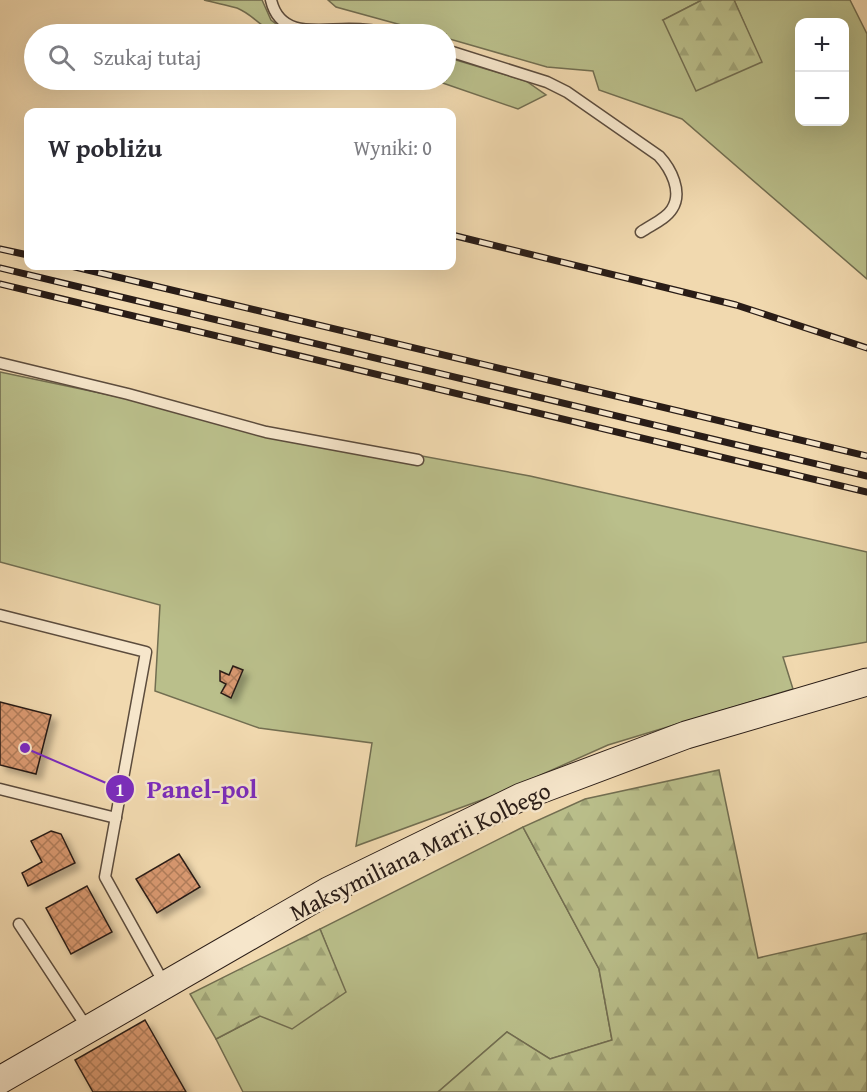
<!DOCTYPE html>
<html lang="pl">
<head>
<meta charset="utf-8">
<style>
  body { margin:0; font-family:"Gentium Book Plus",serif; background:#f2f2f3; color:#2b2b33 }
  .controls { position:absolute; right:18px; top:18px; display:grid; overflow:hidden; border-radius:12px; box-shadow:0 6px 24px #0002 }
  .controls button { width:54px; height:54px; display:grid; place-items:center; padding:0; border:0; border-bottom:2px solid #e1e1e2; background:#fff; color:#2b2b33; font:30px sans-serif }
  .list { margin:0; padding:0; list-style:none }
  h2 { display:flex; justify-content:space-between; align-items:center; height:78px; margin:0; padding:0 24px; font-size:26px }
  h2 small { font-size:20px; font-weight:400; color:#7c7c81 }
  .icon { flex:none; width:33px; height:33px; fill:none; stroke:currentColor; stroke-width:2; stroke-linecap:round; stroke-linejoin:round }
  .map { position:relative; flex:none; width:867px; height:1092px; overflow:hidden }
  .search { position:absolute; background:#fff; box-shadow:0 6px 24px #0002; left:24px; top:24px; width:432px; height:66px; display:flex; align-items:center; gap:15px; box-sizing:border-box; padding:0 21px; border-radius:33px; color:#7c7c81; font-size:22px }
  .panel { position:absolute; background:#fff; box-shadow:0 6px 24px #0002; left:24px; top:108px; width:432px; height:162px; border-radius:12px }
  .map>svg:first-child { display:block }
</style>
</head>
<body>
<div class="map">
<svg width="867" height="1092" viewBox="0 0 867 1092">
  <defs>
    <pattern id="forest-firs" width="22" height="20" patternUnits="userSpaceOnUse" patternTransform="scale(1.5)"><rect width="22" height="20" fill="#babf8b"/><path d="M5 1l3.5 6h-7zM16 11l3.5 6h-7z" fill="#a0a477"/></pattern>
    <pattern id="building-cross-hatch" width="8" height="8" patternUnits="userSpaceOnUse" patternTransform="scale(1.5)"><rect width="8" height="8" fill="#d8986f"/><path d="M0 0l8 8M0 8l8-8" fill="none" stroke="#af7b5a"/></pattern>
    <filter id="shadow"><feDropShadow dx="5.5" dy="5.5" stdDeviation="3" flood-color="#0004"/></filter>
  </defs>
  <rect width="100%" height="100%" fill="#f1d9af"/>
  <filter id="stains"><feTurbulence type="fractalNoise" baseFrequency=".00333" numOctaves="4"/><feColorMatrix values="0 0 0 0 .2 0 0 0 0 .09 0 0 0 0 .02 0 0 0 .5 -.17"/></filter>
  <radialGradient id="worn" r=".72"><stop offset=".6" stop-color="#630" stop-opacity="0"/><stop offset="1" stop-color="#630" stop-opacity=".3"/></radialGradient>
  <!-- grass -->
  <g fill="#babf8b" stroke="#726e51" stroke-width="1.5" fill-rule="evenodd">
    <path d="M204,0H262L271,20L289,34C264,35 257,16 237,8C227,5 215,3 204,0Z"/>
    <path d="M328,0H702L663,20L761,62L734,0H850L867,34V279L682,119L599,90L593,71L547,67L446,38V34H434L336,7ZM800,22H844V122H800Z"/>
    <polygon points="446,57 526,81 546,95 518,109 434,80 446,80"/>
    <polygon points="0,372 238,422 530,476 867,552 867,642 783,657 793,689 608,745 498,794 356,846 372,743 259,728 155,691 160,605 0,562"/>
    <polygon points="523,827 599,969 612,1040 550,1059 507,1032 438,1092 243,1092 216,1039 260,1016 345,992 320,929"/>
  </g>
  <!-- forest -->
  <g fill="url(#forest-firs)" stroke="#726e51" stroke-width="1.5">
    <polygon points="702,0 734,0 762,62 696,91 663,20"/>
    <polygon points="719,770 758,958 867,933 867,1092 438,1092 507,1032 550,1059 612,1040 599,969 523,827 585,799"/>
    <polygon points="320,929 346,992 292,1029 260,1016 216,1039 190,994"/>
  </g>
  <!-- building -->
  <g fill="url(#building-cross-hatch)" stroke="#2a1d17" stroke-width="1.5" filter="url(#shadow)">
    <polygon points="233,666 243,670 231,698 221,693 226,684 220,681 220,671 229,675"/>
    <polygon points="0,702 51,715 36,774 0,765"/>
    <polygon points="51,831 61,834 75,863 28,886 22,873 42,862 31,841"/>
    <polygon points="179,854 200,887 157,913 136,879"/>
    <polygon points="87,886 112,932 71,954 46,908"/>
    <polygon points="145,1020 186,1092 93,1092 75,1060"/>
  </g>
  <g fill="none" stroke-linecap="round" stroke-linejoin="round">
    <defs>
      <g id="lane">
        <path d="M271,0C280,39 319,29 349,29C365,29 380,31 395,34"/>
        <path d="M446,50L547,82L567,92L659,156C671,169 683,192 672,209C666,219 651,225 641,232"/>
        <polyline points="0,363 128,394 266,432 418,460"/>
        <polyline points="0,615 146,652 105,877 165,985"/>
        <polyline points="0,789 116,818"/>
        <polyline points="19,924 88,1029"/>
      </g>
      <polyline id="secondary" points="0,1080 328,891 521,797 686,735 867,682"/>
    </defs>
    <!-- lane casing -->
    <use href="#lane" stroke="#5c4c3d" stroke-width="13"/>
    <!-- secondary casing -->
    <use href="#secondary" stroke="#2a1d17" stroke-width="29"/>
    <!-- lane -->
    <use href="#lane" stroke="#f6e6cb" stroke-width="10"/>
    <!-- secondary -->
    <use href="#secondary" stroke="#f6e6cb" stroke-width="27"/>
    <defs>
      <g id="rail">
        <polyline points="452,235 736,305 867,348"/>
        <polyline points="0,249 28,255"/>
        <polyline points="71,266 867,456"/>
        <polyline points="0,268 867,476"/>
        <polyline points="0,284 867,492"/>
      </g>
    </defs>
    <!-- rail casing -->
    <use href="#rail" stroke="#2a1d17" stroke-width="7"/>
    <!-- rail -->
    <use href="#rail" stroke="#f6e6cb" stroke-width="4.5" stroke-dasharray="14" stroke-linecap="butt"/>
  </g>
  <g text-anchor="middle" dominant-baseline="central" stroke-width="5" stroke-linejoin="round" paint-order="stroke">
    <!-- street labels -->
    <g font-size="24" fill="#2a1d17" stroke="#f6e6cb">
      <text transform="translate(420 851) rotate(-26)">Maksymiliana Marii Kolbego</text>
    </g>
  </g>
  <!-- callouts -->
  <path fill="none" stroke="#7b2cbf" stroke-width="2" d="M25 748L120 789"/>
  <g fill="#7b2cbf" stroke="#f6e6cb" stroke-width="2">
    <circle cx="25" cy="748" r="6"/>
    <circle cx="120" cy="789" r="15"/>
  </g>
  <g font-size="18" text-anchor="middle" font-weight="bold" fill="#fff">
    <text x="120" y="796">1</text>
  </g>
  <g font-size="26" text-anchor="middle" font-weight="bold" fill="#7b2cbf" stroke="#f6e6cb" stroke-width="5" stroke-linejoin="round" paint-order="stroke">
    <text x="202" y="798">Panel-pol</text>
  </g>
  <rect width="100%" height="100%" filter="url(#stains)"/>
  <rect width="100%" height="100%" fill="url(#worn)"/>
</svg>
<div class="controls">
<button>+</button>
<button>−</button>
</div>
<div class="search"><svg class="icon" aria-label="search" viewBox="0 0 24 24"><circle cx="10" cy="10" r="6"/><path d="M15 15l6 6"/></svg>Szukaj tutaj</div>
<section class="panel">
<h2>W pobliżu<small>Wyniki: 0</small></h2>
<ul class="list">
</ul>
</section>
</div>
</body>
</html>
